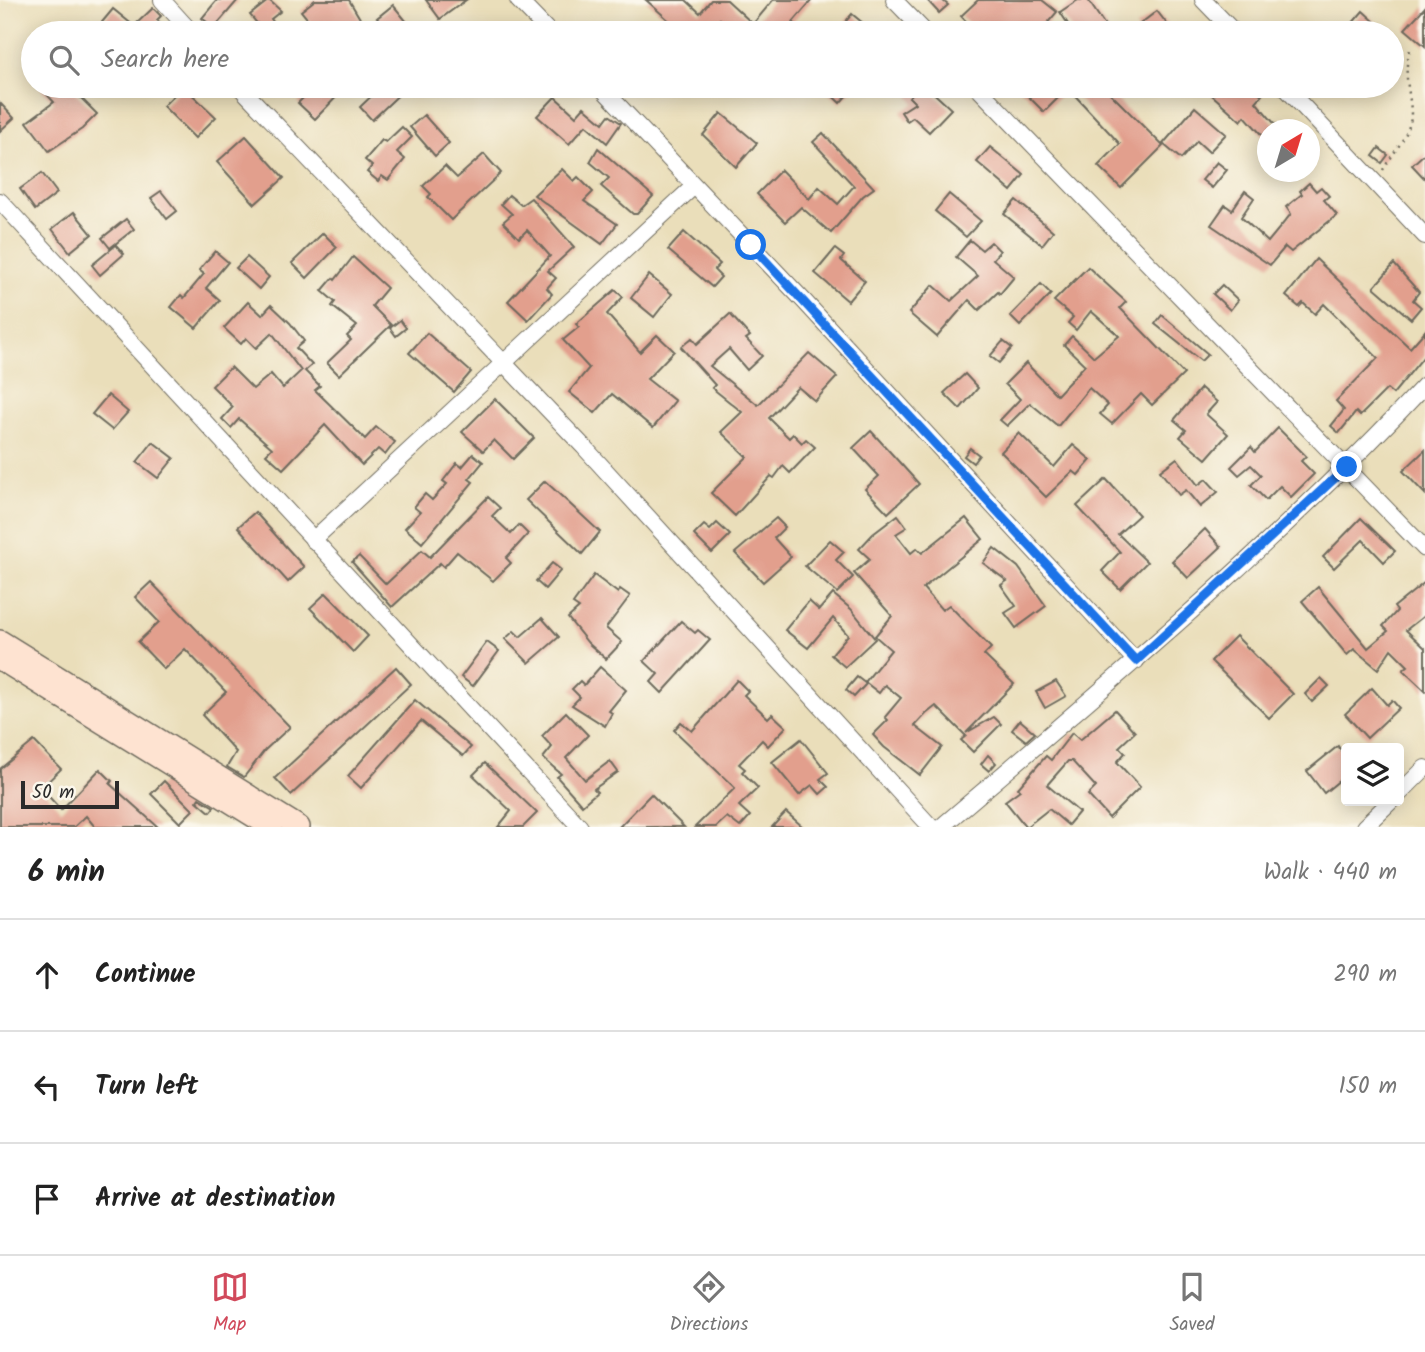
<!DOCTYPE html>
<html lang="en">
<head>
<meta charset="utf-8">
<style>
  body { margin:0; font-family:Kalam,sans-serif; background:#f6f6f6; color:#222 }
  .controls { position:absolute; right:21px; bottom:21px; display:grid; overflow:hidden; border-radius:7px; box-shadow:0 4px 18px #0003 }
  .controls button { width:63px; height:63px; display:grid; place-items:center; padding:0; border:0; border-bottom:2px solid #e0e0e0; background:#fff; color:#222; font:35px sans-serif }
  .compass { position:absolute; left:1257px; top:119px; width:63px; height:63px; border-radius:50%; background:#fff; box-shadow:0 4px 18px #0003; rotate:38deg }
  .scale { position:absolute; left:21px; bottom:18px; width:98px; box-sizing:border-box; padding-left:7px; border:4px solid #2b2b2b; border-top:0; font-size:19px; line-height:24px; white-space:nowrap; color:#2b2b2b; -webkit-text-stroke:5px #fbf7ec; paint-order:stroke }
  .stop { position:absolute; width:21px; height:21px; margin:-16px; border:5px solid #1a73e8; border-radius:50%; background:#fff }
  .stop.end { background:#1a73e8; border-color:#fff; box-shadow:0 2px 7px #0008 }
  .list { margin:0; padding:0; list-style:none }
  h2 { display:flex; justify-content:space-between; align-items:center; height:91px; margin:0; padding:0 28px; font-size:30px }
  h2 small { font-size:23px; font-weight:400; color:#767676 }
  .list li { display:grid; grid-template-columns:46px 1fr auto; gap:21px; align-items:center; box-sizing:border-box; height:112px; padding:0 28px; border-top:2px solid #e0e0e0 }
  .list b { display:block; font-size:26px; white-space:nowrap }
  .list em { font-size:23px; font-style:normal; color:#767676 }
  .icon { flex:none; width:38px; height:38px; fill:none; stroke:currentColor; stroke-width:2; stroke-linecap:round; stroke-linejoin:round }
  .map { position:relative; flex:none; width:1425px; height:827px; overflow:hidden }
  .search { position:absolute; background:#fff; box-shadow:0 4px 18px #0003; left:21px; right:21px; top:21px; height:77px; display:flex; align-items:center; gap:18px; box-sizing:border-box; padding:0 24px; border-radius:38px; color:#767676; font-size:26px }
  .sheet { height:427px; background:#fff }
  nav { display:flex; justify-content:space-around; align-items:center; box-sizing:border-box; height:98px; border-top:2px solid #e0e0e0; background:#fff; font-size:19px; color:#767676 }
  nav a { display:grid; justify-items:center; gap:4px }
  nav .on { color:#d1495b }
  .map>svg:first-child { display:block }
</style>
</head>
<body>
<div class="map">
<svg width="1425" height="827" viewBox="0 0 1425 827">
  <rect width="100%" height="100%" fill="#fbf7ec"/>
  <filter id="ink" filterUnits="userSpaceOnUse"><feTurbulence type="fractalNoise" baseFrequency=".0143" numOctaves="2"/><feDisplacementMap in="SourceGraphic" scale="14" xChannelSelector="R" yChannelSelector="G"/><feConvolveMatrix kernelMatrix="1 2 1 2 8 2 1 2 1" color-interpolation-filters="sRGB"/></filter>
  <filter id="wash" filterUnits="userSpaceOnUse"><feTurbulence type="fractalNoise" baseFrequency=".00686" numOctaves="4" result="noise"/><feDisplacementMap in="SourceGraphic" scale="28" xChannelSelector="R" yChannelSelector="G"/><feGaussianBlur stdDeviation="1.57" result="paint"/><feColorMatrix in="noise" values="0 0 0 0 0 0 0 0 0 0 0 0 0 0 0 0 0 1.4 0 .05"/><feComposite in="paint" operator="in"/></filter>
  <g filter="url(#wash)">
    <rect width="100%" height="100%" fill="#eadeba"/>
    <g id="blocks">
      <!-- building -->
      <g fill="#e29f8d">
        <polygon points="217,0 238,0 214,28 202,18"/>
        <polygon points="269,0 281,11 271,19 282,33 265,33 250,15"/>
        <polygon points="315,0 349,0 362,22 343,33 319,33 301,11"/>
        <polygon points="426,0 466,0 440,19"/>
        <polygon points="646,0 686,0 700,13 711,0 727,0 753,24 773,0 812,0 793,22 796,25 788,33 736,33 720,19 708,33 697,29 694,33 683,33"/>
        <polygon points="927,0 942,0 948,5 939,13"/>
        <polygon points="978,0 1042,0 1057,12 1039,33 977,33 961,16"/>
        <polygon points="1078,0 1088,0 1110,33 1074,33 1060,12"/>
        <polygon points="393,5 416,33 389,33 377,18"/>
        <polygon points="1425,7 1425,46 1405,29"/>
        <polygon points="153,8 161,16 157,20 172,33 93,33 113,9 134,26"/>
        <polygon points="1157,11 1174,33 1140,33 1136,27"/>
        <polygon points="1363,11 1374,21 1364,33 1344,33"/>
        <polygon points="852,14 875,33 836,33"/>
        <polygon points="39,86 81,86 75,92 97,114 82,129 49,151 27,122 54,102"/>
        <polygon points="183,86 216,117 195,138 163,106"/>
        <polygon points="303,86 347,86 315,119 298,103 309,92"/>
        <polygon points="382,86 408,86 372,120 360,107"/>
        <polygon points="822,86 855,86 840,103"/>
        <polygon points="920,86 926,86 951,109 929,132 913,117 907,121 901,112 915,103 909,97"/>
        <polygon points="1018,86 1103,86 1163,146 1121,188 1098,166 1120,144 1068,88 1044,112"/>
        <polygon points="1202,86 1250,86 1262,95 1256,102 1280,130 1268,130 1268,142 1245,116 1241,121"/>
        <polygon points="555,97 576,116 584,107 603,123 609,115 621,123 607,143 586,125 569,144 537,116"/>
        <polygon points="0,103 14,118 0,131"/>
        <polygon points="1195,107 1226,134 1209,152 1197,141 1181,159 1163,144"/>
        <polygon points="721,113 757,143 736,167 703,135"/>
        <polygon points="424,115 449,143 435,156 410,127"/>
        <polygon points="402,127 412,137 397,152 405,159 388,180 382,176 378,181 367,172 372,166 365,160 382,140 386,142"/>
        <polygon points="823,133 874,188 863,196 831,233 801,207 785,222 757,194 781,170 809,199 819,187 838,204 854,186 813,142"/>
        <polygon points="246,136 284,178 255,204 217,162"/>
        <polygon points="990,147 1024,175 1011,191 977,162"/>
        <polygon points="598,148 653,196 637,214 633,214 601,186 609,178 590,162"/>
        <polygon points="1379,148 1388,155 1382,163 1373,156"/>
        <polygon points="1425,153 1425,179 1412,165"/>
        <polygon points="484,154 501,173 451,220 428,197 431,194 423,186 445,166 457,178"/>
        <polygon points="1217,162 1227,170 1212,188 1202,180"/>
        <polygon points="562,169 574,181 578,177 593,192 584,201 617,224 602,244 534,195"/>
        <polygon points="42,173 57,193 35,210 20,189"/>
        <polygon points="1309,183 1316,191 1321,187 1329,196 1324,200 1337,215 1291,252 1285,247 1270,265 1211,225 1225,205 1232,210 1245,191 1254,198 1241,217 1268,242 1291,214 1286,207 1302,194 1300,191"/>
        <polygon points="161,191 177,211 167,219 151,198"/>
        <polygon points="949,194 981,221 966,237 935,211"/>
        <polygon points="509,195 521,205 531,198 574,247 548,271 556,278 547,288 552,294 528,320 508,301 550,256 527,230 519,238 503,222 512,214 501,204"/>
        <polygon points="1016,200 1053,231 1042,245 1004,214"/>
        <polygon points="74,212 92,234 70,252 52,229"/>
        <polygon points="126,219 134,229 110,248 102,238"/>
        <polygon points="684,232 720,264 714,270 721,277 712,287 668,250"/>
        <polygon points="323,233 337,247 307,278 292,263"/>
        <polygon points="970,240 982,250 991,242 1000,251 993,259 1014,277 1000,294 998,292 979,310 969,300 937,337 909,313 933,285 951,301 978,276 956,257"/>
        <polygon points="116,245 124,254 100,275 92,265"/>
        <polygon points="835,249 844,256 841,260 865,281 848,301 815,273"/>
        <polygon points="215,251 228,262 206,288 220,300 196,328 171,307 181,295 184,298 204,274 199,270"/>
        <polygon points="247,257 269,277 259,289 236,268"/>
        <polygon points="353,257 387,288 372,306 391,325 339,375 327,363 351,340 347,336 357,326 332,306 335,302 322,291 333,278 335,280"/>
        <polygon points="1316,259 1410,348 1425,331 1425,355 1393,394 1387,389 1360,416 1356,412 1339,433 1331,426 1344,410 1336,401 1378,358 1324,304 1315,314 1303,303 1299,307 1286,296"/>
        <polygon points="1394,264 1419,292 1413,300 1421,307 1411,319 1374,287"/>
        <polygon points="1088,267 1126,302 1120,308 1184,374 1152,405 1141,394 1112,424 1100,414 1108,405 1089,388 1058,426 1030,403 1007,426 1000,420 1020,399 1005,384 1026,363 1057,395 1085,365 1064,345 1072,336 1094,357 1119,336 1091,311 1076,330 1068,323 1073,317 1054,301"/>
        <polygon points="649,275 672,294 654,317 631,298"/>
        <polygon points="1041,284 1051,294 1020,326 1010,316"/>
        <polygon points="1222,285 1238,300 1230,310 1213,294"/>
        <polygon points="615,290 623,297 607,314 640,352 657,335 674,351 647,379 675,401 653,428 612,394 595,413 569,392 589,368 563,340 579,327 576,324"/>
        <polygon points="248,302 262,315 271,305 290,323 304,341 296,348 312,365 305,371 320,386 315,390 365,439 376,427 395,442 385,455 378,449 362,465 325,425 283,469 266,454 272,448 239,419 231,428 222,419 233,407 212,386 231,367 253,389 271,374 283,388 301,371 272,333 256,348 246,338 241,344 224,328"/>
        <polygon points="730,314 750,336 746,339 762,356 747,370 729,349 710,366 758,405 809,353 837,377 815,401 798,387 769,418 789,438 793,434 802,443 806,439 815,447 790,473 783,466 774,478 771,476 735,516 711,493 747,457 721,432 742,412 712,388 715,385 681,347 692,338 697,344"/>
        <polygon points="1162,315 1208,354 1201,361 1155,324"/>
        <polygon points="400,320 406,328 396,336 390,328"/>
        <polygon points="427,333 471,372 454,392 409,353"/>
        <polygon points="1003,341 1012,348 999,363 990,356"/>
        <polygon points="965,374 978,388 960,409 944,393"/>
        <polygon points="1201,388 1217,402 1206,414 1228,434 1206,459 1180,437 1186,430 1174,420"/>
        <polygon points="108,395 128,412 112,430 92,414"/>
        <polygon points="495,399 534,438 513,459 494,440 483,451 462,432"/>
        <polygon points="1278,428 1306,456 1301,461 1314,474 1291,497 1280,486 1266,500 1251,485 1261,475 1251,465 1239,475 1231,467 1251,447 1255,452"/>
        <polygon points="871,431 919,484 888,513 865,489 879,476 853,448"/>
        <polygon points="1019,433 1054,467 1073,445 1091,460 1078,475 1073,471 1046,497 1001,452"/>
        <polygon points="153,442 174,458 158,478 137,462"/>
        <polygon points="970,448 979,455 973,463 964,456"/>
        <polygon points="1425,450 1425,494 1403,471"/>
        <polygon points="473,454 483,462 469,479 473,482 422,543 405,528 420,512 414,507 425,494 432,500 447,484 443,481 457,463 462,467"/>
        <polygon points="1177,458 1198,485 1206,479 1218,492 1200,507 1186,490 1179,495 1160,471"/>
        <polygon points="1106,479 1139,515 1118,534 1147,562 1120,589 1102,571 1120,552 1077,506"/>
        <polygon points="545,481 600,532 582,554 526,500"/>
        <polygon points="488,497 500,508 492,516 511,534 519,525 528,534 506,558 511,563 493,581 457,552 444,567 440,563 392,607 352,562 359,556 386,584 422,550 430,557"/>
        <polygon points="255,512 304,567 288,582 238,527"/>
        <polygon points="898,515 907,527 896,534 911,553 917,548 922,553 966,518 983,539 923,588 942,610 949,605 991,648 984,655 1014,684 966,733 994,717 1001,724 973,752 961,740 966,736 936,706 926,714 915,726 942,747 920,775 884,747 873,735 888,720 885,717 901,698 885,685 879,693 865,682 891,650 875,636 892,616 854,573 870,559 859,549 873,534"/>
        <polygon points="776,518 785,527 774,538 791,557 763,582 735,553"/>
        <polygon points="1361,518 1395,551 1384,562 1363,540 1334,568 1323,557"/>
        <polygon points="717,523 730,535 712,553 694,535 704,525 710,530"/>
        <polygon points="1205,529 1221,547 1188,578 1172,561"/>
        <polygon points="830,540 844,552 836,560 853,577 837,593 805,566"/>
        <polygon points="994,548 1018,567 1046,606 1016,628 1005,613 1016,606 1001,585 1007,581 983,563"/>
        <polygon points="552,563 561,570 545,589 536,581"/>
        <polygon points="594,575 618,593 620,589 630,596 606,628 622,642 606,659 588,643 568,618 579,608 573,604"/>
        <polygon points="151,582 290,727 265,750 244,777 227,767 236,752 202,715 226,692 185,649 164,669 138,642 159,622 135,597"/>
        <polygon points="1425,582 1425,615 1406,630 1425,648 1425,691 1403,670 1408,666 1391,649 1378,669 1354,649 1347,655 1302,601 1318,587 1368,648 1388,631 1383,626 1397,611 1394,607"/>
        <polygon points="326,593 368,636 353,652 310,608"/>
        <polygon points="833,594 851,609 875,639 845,667 831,655 848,635 833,618 808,648 785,630 809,601 819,610"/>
        <polygon points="542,618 559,637 529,663 505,639 514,631 520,637"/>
        <polygon points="681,621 695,633 698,630 710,640 662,693 651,682 658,674 644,661"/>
        <polygon points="1236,636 1293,694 1269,718 1211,661"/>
        <polygon points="487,642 499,651 473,686 461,677"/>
        <polygon points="396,667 411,684 291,795 275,778"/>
        <polygon points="600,667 626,690 609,711 612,713 605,726 572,705 580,697 572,689 580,681 584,685"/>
        <polygon points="857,677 866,684 854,697 846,690"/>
        <polygon points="1321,678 1329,686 1312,702 1305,694"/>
        <polygon points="737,680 748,691 744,695 768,718 772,714 786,727 768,746 762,740 739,764 745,769 742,772 758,788 739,806 750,816 740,827 727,817 716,827 695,827 735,788 674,730 681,722 692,731"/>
        <polygon points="1056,681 1066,696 1045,708 1036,692"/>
        <polygon points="1372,688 1387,705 1392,700 1399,708 1367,738 1345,714"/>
        <polygon points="415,700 471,747 463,756 421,721 361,788 348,776"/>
        <polygon points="1115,710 1135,732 1119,747 1125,753 1117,762 1140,787 1109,818 1088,795 1096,787 1072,761 1068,761 1047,785 1079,812 1068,825 1049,809 1026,827 1005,801 1020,790 1018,788 1046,756 1051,760 1072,733 1080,740"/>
        <polygon points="566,712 588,735 566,758 585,780 610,761 618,772 594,789 597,792 582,805 557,777 561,774 543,758 552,747 542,736"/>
        <polygon points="1020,720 1035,733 1026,741 1012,730"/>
        <polygon points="801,739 828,773 820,779 828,787 820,794 812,785 799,795 772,762"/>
        <polygon points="34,741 61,769 41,788 61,810 100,769 112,781 110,784 158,827 95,827 86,816 74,827 0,827 0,769"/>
        <polygon points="1338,746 1346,757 1346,775 1324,793 1307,771"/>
        <polygon points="988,755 996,763 989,771 981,764"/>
        <polygon points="485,763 537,813 523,827 498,827 511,811 473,775"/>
        <polygon points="164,781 193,810 180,823 151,794"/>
        <polygon points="651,794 684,827 619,827"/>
        <polygon points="199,798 214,807 210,812 197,801"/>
        <polygon points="786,812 803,827 772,827"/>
      </g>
    </g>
  </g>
  <g filter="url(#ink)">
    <use href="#blocks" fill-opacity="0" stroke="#6e6a5d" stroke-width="2"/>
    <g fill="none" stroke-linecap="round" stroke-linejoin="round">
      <defs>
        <g id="street">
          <polyline points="162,0 192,33"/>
          <polyline points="518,0 550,33"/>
          <polyline points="894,0 926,33"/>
          <polyline points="1203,0 1235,33"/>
          <polyline points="239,86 584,447 931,827"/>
          <polyline points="600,86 804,301 1136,661"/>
          <polyline points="976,86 1425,549"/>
          <polyline points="1284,86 1425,236"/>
          <polyline points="0,201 580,827"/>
          <polyline points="313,540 694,186"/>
          <polyline points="1399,794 1425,768"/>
          <path d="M941,827C1108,685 1275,545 1425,385"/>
          <polyline points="1364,827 1391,801"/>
        </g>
        <g id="secondary">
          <polyline points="0,641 299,827"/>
          <polyline points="0,659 271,827"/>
        </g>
      </defs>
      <!-- street casing -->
      <use href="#street" stroke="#6e6a5d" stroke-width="18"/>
      <!-- secondary casing -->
      <use href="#secondary" stroke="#6e6a5d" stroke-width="24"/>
      <!-- path -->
      <path stroke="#6e6a5d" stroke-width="2.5" stroke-dasharray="2 5" stroke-linecap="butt" d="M1383,170C1392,154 1410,135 1411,116C1411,91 1402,76 1410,50"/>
      <!-- street -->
      <use href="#street" stroke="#fff" stroke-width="16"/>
      <!-- secondary -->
      <use href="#secondary" stroke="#fee3d1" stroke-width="21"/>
    </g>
  </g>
  <g fill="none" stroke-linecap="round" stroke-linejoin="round" filter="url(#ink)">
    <!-- route -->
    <polyline stroke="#1a73e8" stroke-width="9" points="751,245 1136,661 1347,467"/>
  </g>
</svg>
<div class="controls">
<button><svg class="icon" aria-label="layers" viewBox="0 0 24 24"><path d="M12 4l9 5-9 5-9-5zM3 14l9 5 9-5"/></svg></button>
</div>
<svg class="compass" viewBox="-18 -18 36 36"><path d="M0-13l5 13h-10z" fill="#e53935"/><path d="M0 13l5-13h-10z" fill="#767676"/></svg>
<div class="scale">50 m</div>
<div class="stop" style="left:751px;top:245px"></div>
<div class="stop end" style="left:1347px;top:467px"></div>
<div class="search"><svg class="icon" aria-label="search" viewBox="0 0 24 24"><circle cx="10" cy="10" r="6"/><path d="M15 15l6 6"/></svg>Search here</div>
</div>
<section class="sheet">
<h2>6 min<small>Walk · 440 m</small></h2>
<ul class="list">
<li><svg class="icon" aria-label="ahead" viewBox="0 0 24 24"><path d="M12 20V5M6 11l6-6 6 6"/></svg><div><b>Continue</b></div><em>290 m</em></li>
<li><svg class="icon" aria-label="left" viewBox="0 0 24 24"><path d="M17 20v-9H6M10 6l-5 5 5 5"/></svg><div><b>Turn left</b></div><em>150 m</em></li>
<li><svg class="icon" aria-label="arrive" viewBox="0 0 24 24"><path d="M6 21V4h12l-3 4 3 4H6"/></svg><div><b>Arrive at destination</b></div></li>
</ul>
</section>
<nav>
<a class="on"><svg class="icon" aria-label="map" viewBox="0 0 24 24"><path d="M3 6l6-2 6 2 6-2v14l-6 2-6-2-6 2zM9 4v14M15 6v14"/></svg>Map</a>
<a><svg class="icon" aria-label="directions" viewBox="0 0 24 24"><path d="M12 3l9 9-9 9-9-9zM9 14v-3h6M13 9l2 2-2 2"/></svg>Directions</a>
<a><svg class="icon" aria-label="saved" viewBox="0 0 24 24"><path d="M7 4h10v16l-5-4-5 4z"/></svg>Saved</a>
</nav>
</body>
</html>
